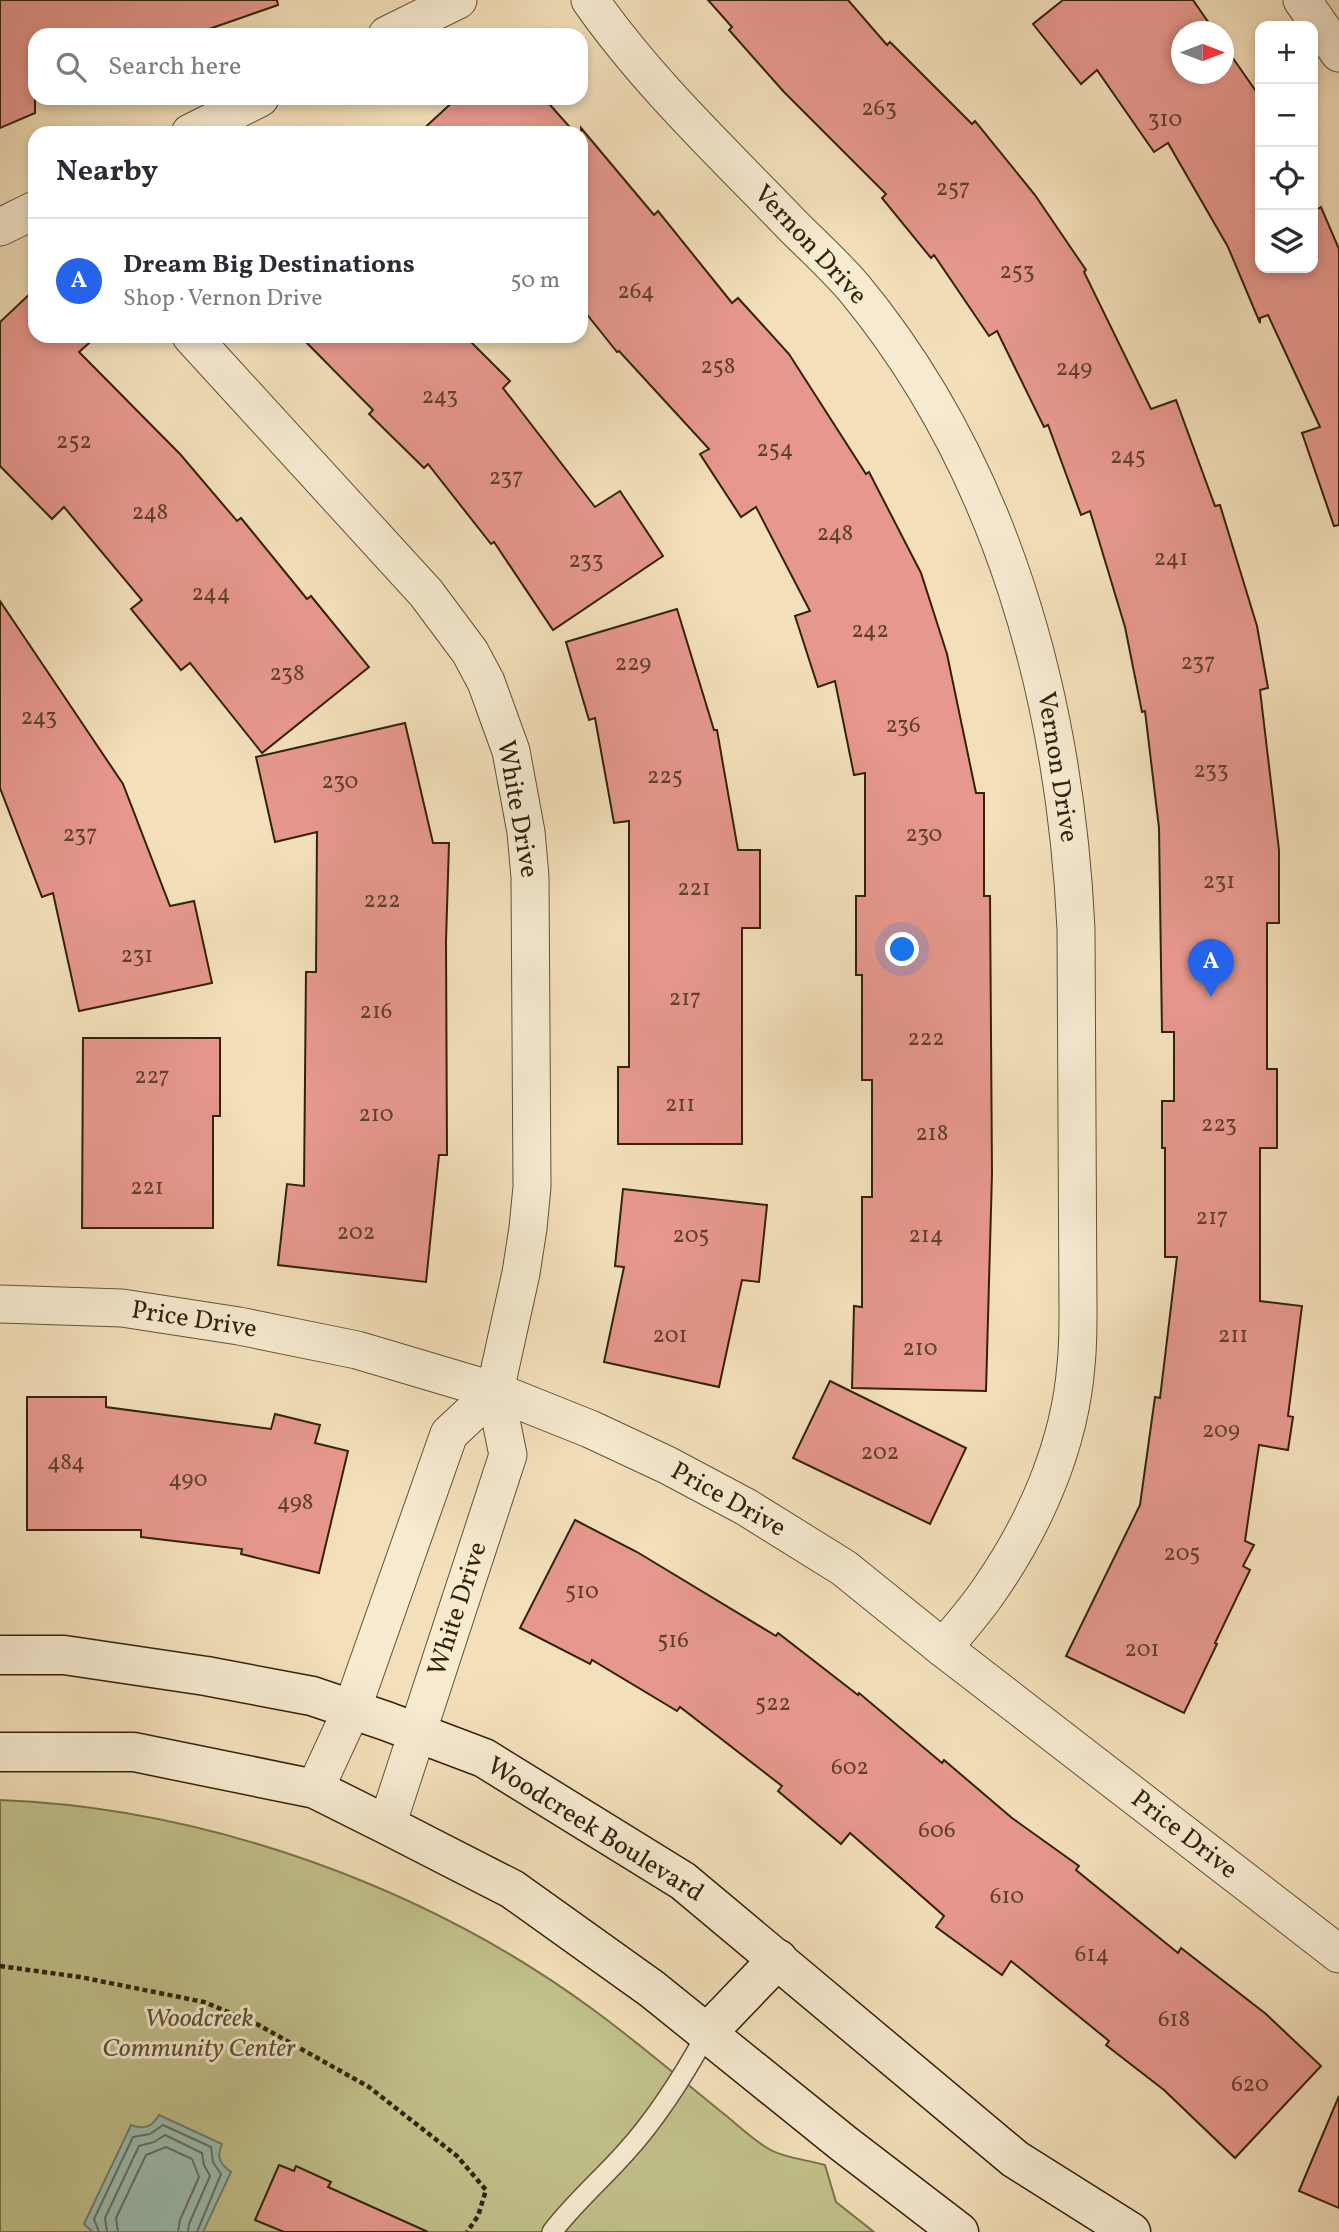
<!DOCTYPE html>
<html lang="en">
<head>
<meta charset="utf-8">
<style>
  body { margin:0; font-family:Vollkorn,serif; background:#f7f7f7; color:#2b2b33 }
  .controls { position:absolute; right:21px; top:21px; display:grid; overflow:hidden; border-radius:14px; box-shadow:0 4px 10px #0003 }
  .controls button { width:63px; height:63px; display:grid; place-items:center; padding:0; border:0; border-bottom:2px solid #e1e1e2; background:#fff; color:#2b2b33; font:35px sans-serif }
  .compass { position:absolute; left:1171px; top:21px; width:63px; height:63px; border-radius:50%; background:#fff; box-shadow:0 4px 10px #0003; rotate:90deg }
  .you { position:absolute; left:903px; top:950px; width:24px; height:24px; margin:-18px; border:5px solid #fff; border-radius:50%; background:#1a73e8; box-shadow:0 0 0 10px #1a73e833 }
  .badge { display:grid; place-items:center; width:46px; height:46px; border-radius:50%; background:#2563eb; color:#fff; font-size:23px; font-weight:700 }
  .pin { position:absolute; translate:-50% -58px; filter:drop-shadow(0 2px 4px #0008) }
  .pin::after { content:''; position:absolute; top:37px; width:24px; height:21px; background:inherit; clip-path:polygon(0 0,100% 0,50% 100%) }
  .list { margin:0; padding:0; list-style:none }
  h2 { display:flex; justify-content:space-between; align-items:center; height:91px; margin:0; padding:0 28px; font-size:30px }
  h2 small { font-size:23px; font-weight:400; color:#7c7c81 }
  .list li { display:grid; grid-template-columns:46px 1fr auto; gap:21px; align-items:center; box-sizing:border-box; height:126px; padding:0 28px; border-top:2px solid #e1e1e2 }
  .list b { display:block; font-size:26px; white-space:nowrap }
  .list p { margin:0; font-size:23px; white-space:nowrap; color:#7c7c81 }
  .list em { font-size:23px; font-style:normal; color:#7c7c81 }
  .icon { flex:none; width:38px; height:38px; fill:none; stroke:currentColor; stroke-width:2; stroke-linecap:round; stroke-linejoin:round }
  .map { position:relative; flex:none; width:1339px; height:2232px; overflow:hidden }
  .search { position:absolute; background:#fff; box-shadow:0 4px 10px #0003; left:28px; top:28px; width:560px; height:77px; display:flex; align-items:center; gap:18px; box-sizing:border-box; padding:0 24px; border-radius:21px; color:#7c7c81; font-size:26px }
  .panel { position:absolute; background:#fff; box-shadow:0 4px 10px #0003; left:28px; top:126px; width:560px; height:217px; border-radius:21px }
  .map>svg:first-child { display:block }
</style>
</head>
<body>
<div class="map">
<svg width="1339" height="2232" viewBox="0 0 1339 2232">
  <rect width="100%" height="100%" fill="#f3e0ba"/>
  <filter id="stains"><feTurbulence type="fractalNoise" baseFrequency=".00286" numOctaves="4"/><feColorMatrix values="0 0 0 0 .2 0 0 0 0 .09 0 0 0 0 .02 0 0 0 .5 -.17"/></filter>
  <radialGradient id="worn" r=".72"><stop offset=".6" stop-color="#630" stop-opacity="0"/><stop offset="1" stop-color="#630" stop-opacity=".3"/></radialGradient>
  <!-- green -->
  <path fill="#c1c18b" stroke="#7a724b" stroke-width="2" d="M0,1800C207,1808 424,1886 591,2008C635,2040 677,2076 719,2110C735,2122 751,2139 769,2149C784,2158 808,2160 825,2165L836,2202L874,2232H0Z"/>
  <!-- water -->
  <path fill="#9bbdb2" stroke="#717f6f" stroke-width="2" d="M159,2115L222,2144C216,2157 220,2164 231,2172L203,2232H93L84,2224L131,2125C144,2130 152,2127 159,2115Z"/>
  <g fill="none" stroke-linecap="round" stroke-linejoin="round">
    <!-- shore -->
    <g stroke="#66705e" stroke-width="2">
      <polyline points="99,2232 94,2219 133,2137 150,2134 163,2125 211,2147 213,2162 221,2174 197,2232"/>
      <polyline points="107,2232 105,2218 139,2146 154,2142 165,2135 202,2153 204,2165 210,2176 189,2224 188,2232"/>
      <polyline points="118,2232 116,2218 146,2155 166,2147 192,2159 199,2177 180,2220 178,2232"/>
    </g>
  </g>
  <!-- building -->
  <g fill="#e7988e" stroke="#32220b" stroke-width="2">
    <polygon points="0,0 277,0 278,5 192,35 35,35 35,113 0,128"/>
    <polygon points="708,0 848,0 887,45 890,42 972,124 975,121 1035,195 1086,270 1084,272 1151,409 1176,400 1215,506 1220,505 1257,626 1268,688 1260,690 1279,850 1279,923 1267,923 1267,1069 1277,1069 1277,1148 1260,1148 1260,1301 1302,1306 1288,1416 1293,1417 1288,1450 1259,1445 1245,1541 1254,1545 1243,1566 1250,1570 1215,1643 1217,1644 1184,1713 1066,1656 1140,1505 1155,1397 1160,1398 1177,1257 1165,1257 1165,1148 1162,1148 1162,1101 1174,1101 1174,1032 1162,1032 1159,828 1145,711 1142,712 1125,627 1090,511 1081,515 1048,425 1044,427 997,331 989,336 934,255 931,258 882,198 886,194 784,92 729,30 732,27"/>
    <polygon points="1063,0 1193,0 1215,32 1181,32 1181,74 1223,74 1223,44 1260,97 1260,268 1313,268 1313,211 1321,207 1339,249 1339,525 1334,526 1302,433 1320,427 1268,315 1260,318 1260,323 1228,247 1168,143 1154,152 1097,70 1081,84 1033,24"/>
    <polygon points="457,98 544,98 575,133 419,133"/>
    <polygon points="581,128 654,215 658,211 732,303 738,298 789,354 866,474 869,472 921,573 947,654 976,793 984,793 984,896 990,896 992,1173 986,1391 852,1388 854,1306 862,1307 862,1197 872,1197 872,1080 862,1080 862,975 856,975 856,896 865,896 865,773 854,775 835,681 818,687 795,616 810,611 756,507 741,517 700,454 709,449 619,351 617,352 581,307"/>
    <polygon points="35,289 35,336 97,336 79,352 180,454 237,521 241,518 307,599 311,596 369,667 262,753 190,663 181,670 131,609 142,600 64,507 52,519 0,466 0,322"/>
    <polygon points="300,336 465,336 510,381 503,388 595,507 620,491 663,556 553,630 494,542 491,544 428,464 424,468 369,414 373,410"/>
    <polygon points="0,601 123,784 170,906 194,901 212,983 79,1011 53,893 42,897 0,788"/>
    <polygon points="677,609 714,730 717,730 738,850 760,850 760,928 742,928 742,1144 618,1144 618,1067 629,1067 629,821 614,823 595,718 589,720 566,642"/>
    <polygon points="405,723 433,843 449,843 446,941 447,1155 439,1155 426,1282 278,1265 287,1184 304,1186 306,972 316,972 317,832 275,842 256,757"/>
    <polygon points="83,1038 220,1038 220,1116 213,1116 213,1228 82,1228"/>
    <polygon points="623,1189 767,1205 759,1282 742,1280 719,1387 604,1362 624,1267 615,1266"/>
    <polygon points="830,1381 966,1448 930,1524 793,1458"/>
    <polygon points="27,1397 106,1397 106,1407 271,1429 275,1414 320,1425 315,1443 348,1451 319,1573 241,1554 242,1549 141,1537 141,1530 27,1530"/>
    <polygon points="575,1520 637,1552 776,1636 778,1633 858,1695 859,1693 942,1763 944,1760 1012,1818 1079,1866 1076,1870 1178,1953 1181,1948 1266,2014 1321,2066 1235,2158 1164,2090 1106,2045 1109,2041 1011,1961 1002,1975 936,1927 944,1916 850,1833 841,1844 778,1791 782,1786 680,1707 677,1711 592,1660 590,1664 520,1628"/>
    <polygon points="1339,2096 1339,2208 1299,2191"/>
    <polygon points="279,2165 294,2171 296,2166 331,2182 328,2187 428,2232 284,2232 255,2220"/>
  </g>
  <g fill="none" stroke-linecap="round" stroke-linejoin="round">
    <defs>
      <path id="lane" d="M552,2232C574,2203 601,2180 625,2153C658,2117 684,2075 707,2033"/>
      <g id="street">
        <path d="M590,0C648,83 723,153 793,226C813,246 835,266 854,288C1003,468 1065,699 1076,929L1078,1312C1078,1329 1078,1347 1076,1365C1070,1445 1035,1524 990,1589C976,1610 959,1629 943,1648"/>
        <polyline points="1302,0 1339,53"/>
        <polyline points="387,35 458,0"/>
        <polyline points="190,133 260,98"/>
        <polyline points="0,227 35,210"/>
        <polyline points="191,336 426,593 470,652 486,682 511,751 526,832 530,877 532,1187 528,1228 521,1273 495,1391 508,1455 387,1825"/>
        <polyline points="0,1304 122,1308 239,1326 357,1350 495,1391 590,1429 667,1465 746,1507 844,1568 943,1648 1339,1954"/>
        <polyline points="315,1789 352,1709 449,1434 495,1391"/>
      </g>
      <g id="secondary">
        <polyline points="0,1655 64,1655 206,1676 312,1696 386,1721 484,1758 683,1881 1015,2159 1131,2232"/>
        <polyline points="0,1752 134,1752 315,1789 387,1825 512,1889 652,1989 843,2143 959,2232"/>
        <polyline points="707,2033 778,1959"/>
      </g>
    </defs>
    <!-- lane casing -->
    <use href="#lane" stroke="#625237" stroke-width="22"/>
    <!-- street casing -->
    <use href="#street" stroke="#625237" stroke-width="39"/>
    <!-- secondary casing -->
    <use href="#secondary" stroke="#32220b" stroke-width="41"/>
    <!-- path -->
    <polyline stroke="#32220b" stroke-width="4.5" stroke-dasharray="5 3.5" stroke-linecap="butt" points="0,1966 80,1977 204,2002 255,2023 369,2087 457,2156 486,2190 478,2216 467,2232"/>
    <!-- lane -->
    <use href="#lane" stroke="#f7ebd2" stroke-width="19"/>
    <!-- street -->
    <use href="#street" stroke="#f7ebd2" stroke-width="37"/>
    <!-- secondary -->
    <use href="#secondary" stroke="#f7ebd2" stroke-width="38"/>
  </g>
  <g text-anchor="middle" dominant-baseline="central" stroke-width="6" stroke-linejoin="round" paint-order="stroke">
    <!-- number labels -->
    <g font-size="23" fill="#5f402c">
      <text x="879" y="109">263</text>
      <text x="1165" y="120">310</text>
      <text x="953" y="189">257</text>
      <text x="1017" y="272">253</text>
      <text x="636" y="292">264</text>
      <text x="718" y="367">258</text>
      <text x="1074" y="369">249</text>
      <text x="440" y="397">243</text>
      <text x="74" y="442">252</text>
      <text x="775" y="450">254</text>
      <text x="1128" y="457">245</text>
      <text x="506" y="478">237</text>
      <text x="150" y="513">248</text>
      <text x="835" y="534">248</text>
      <text x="1171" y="559">241</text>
      <text x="586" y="561">233</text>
      <text x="211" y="594">244</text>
      <text x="870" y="631">242</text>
      <text x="1198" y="663">237</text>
      <text x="633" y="664">229</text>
      <text x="287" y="674">238</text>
      <text x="39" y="718">243</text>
      <text x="903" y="726">236</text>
      <text x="1211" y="771">233</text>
      <text x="665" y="777">225</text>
      <text x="340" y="782">230</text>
      <text x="80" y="835">237</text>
      <text x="924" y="835">230</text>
      <text x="1219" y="882">231</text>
      <text x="694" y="889">221</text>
      <text x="382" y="901">222</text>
      <text x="137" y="956">231</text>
      <text x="685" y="999">217</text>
      <text x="376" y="1012">216</text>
      <text x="926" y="1039">222</text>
      <text x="152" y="1077">227</text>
      <text x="680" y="1105">211</text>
      <text x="376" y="1115">210</text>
      <text x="1219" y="1125">223</text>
      <text x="932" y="1134">218</text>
      <text x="147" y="1188">221</text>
      <text x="1212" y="1218">217</text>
      <text x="356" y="1233">202</text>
      <text x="691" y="1236">205</text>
      <text x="926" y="1236">214</text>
      <text x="670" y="1336">201</text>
      <text x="1233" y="1336">211</text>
      <text x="920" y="1349">210</text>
      <text x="1221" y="1431">209</text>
      <text x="880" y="1453">202</text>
      <text x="66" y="1463">484</text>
      <text x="188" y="1480">490</text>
      <text x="295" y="1503">498</text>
      <text x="1182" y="1554">205</text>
      <text x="582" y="1592">510</text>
      <text x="673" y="1641">516</text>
      <text x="1142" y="1650">201</text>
      <text x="773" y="1704">522</text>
      <text x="850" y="1768">602</text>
      <text x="937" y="1831">606</text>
      <text x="1007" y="1897">610</text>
      <text x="1092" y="1955">614</text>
      <text x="1174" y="2020">618</text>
      <text x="1250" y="2085">620</text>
    </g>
    <!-- street labels -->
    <g font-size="26" fill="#32220b" stroke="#f7ebd2">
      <text transform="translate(810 245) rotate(47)">Vernon Drive</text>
      <text transform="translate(1057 767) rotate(81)">Vernon Drive</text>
      <text transform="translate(517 809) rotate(80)">White Drive</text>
      <text transform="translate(194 1320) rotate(9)">Price Drive</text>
      <text transform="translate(728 1500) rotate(29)">Price Drive</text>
      <text transform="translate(458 1609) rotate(-72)">White Drive</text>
      <text transform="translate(595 1830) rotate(32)">Woodcreek Boulevard</text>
      <text transform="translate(1184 1835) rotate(38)">Price Drive</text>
    </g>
    <!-- park labels -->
    <g font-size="26" font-style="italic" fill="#5d5231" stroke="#f7ebd2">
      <text x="199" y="2019">Woodcreek<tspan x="199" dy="30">Community Center</tspan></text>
    </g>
  </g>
  <rect width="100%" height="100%" filter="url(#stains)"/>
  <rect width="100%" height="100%" fill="url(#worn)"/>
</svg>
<div class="controls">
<button>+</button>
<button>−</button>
<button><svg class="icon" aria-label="locate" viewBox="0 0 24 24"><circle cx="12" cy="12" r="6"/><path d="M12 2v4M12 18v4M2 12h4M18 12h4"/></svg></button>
<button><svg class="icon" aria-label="layers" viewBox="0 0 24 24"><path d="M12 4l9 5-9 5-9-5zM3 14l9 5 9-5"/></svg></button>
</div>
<svg class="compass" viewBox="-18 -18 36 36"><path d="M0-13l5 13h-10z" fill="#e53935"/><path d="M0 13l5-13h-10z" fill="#7c7c81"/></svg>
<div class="you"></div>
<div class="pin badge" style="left:1211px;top:997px">A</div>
<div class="search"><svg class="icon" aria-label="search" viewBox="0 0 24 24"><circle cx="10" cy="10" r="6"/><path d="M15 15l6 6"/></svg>Search here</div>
<section class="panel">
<h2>Nearby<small></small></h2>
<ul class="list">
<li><span class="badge">A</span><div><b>Dream Big Destinations</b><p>Shop · Vernon Drive</p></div><em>50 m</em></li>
</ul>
</section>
</div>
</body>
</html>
